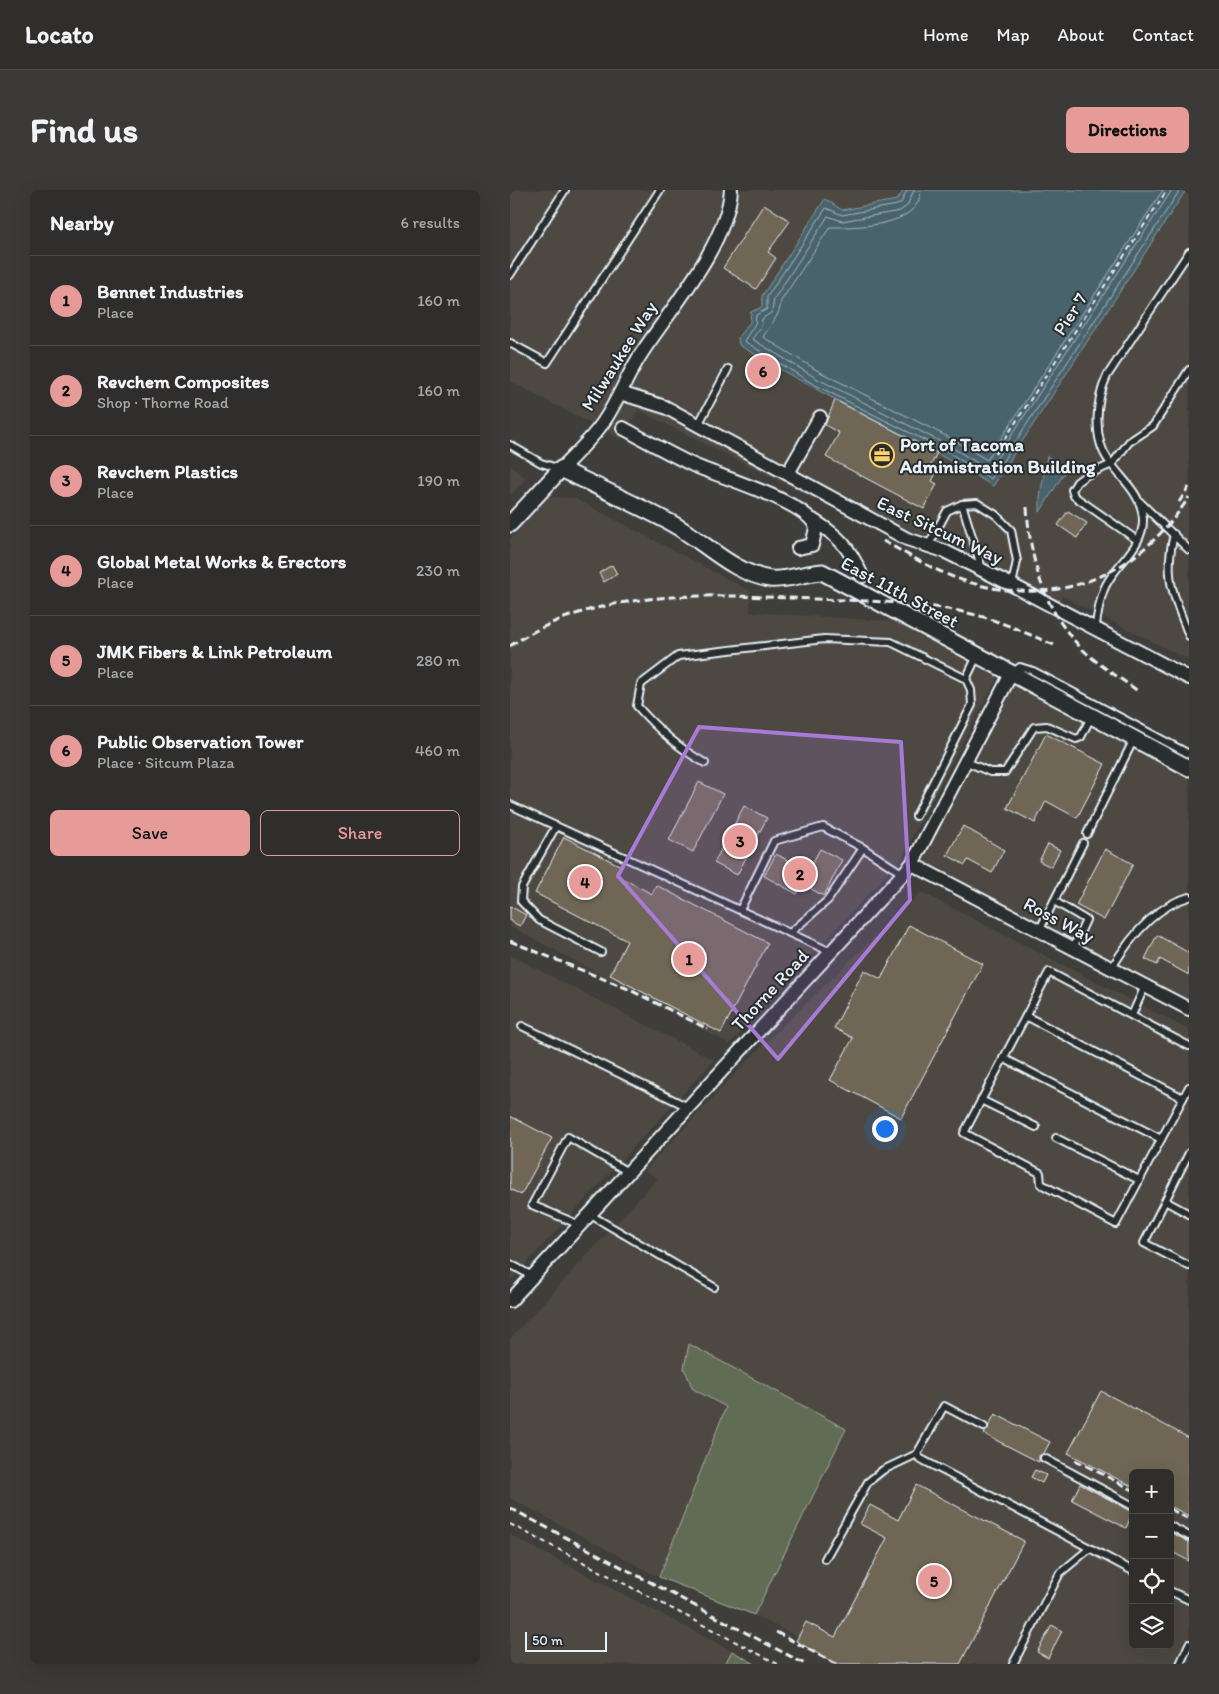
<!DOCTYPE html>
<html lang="en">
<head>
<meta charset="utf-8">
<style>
  body { margin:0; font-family:Itim,sans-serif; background:#3b3a38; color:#f1f3f6 }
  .controls { position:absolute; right:15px; bottom:15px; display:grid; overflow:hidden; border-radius:8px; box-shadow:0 5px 20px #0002 }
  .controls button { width:45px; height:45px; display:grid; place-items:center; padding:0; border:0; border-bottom:1px solid #4a4a48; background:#2f2e2c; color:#f1f3f6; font:25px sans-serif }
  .scale { position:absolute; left:15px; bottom:12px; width:82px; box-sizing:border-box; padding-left:5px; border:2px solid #e8f1f8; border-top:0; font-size:14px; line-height:18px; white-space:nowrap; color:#e8f1f8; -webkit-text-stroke:4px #2a2d2e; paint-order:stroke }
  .you { position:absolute; left:374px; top:938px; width:18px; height:18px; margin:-12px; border:4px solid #fff; border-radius:50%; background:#1a73e8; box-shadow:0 0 0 8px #1a73e833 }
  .badge { display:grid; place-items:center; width:32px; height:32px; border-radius:50%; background:#e69b98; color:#111; font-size:16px; font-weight:700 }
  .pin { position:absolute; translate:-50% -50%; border:2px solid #fff; box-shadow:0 1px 5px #0006 }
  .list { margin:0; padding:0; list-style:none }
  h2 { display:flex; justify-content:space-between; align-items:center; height:65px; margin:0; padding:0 20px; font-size:21px }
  h2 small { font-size:16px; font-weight:400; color:#a7a8a9 }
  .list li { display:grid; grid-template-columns:32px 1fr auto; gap:15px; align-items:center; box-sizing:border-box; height:90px; padding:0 20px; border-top:1px solid #4a4a48 }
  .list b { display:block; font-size:19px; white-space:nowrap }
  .list p { margin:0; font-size:16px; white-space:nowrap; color:#a7a8a9 }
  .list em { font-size:16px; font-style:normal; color:#a7a8a9 }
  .actions { display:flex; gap:10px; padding:15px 20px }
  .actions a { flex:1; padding:11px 0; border:1px solid #e69b98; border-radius:8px; text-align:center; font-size:18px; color:#e69b98 }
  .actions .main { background:#e69b98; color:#111 }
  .icon { flex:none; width:28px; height:28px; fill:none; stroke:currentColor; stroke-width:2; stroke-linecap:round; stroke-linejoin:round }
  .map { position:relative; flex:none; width:679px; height:1474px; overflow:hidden; border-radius:8px }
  header { display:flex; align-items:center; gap:30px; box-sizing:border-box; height:70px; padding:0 25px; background:#2f2e2c; border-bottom:1px solid #4a4a48 }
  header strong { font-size:24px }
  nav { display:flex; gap:28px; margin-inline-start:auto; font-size:18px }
  .intro { display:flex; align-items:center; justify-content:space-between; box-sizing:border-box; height:120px; padding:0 30px }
  h1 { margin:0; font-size:35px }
  .button { padding:12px 22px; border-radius:8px; background:#e69b98; color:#111; font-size:18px; font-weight:700 }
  main { display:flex; gap:30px; padding:0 30px }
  aside { flex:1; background:#2f2e2c; border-radius:8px; box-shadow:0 5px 20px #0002 }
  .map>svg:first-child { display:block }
</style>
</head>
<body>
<header>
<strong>Locato</strong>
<nav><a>Home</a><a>Map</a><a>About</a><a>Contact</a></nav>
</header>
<div class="intro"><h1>Find us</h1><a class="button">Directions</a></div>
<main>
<aside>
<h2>Nearby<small>6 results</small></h2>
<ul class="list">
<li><span class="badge">1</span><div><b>Bennet Industries</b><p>Place</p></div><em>160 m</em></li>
<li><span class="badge">2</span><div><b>Revchem Composites</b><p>Shop · Thorne Road</p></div><em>160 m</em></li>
<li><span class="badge">3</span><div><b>Revchem Plastics</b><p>Place</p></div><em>190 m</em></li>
<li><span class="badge">4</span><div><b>Global Metal Works &amp; Erectors</b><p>Place</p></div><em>230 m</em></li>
<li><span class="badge">5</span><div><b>JMK Fibers &amp; Link Petroleum</b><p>Place</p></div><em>280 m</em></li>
<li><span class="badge">6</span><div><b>Public Observation Tower</b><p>Place · Sitcum Plaza</p></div><em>460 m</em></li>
</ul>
<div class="actions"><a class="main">Save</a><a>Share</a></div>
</aside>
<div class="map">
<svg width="679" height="1474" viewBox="0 0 679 1474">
  <rect width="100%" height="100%" fill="#3f3e3a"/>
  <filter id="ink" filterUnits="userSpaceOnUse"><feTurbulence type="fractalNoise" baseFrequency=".02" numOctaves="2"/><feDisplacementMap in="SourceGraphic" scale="10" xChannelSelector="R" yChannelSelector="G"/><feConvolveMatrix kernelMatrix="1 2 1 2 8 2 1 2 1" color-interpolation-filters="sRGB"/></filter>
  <g filter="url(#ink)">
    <!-- built -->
    <g fill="#4d4a42" fill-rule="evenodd">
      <polygon points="0,0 394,0 387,10 332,20 315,9 252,106 252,117 228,147 264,177 301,198 436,267 483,296 676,0 679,0 679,470 552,406 544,425 431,367 410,362 128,220 110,249 0,191"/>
      <polygon points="0,275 16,289 0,306"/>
      <polygon points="38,307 64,308 240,401 240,422 390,432 490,483 390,670 220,854 0,736 0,349"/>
      <polygon points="502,489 679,580 679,815 407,675"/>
      <path d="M411,702L679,840V1474H342L244,1425L336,1240L216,1217L149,1387L0,1308V1149L148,988L134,981L243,865ZM623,1283H660V1455H623Z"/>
      <polygon points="0,765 204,870 0,1091"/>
      <polygon points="0,1345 222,1461 215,1474 0,1474"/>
    </g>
    <!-- green -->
    <g fill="#606c53" stroke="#a4aea6">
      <polygon points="179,1154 336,1239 244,1425 149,1387 216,1217 183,1199 174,1178"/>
      <polygon points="222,1461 245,1474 215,1474"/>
    </g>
    <!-- water -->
    <g fill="#48636c" stroke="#889ca4">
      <path d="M394,0H676L483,296C401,245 312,207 229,155L228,147L240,132L241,122L252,117V106L315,9L332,20L387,10Z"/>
      <polygon points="537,266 556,280 530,322 530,307"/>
    </g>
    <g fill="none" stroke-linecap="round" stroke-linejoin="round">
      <!-- shore -->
      <g stroke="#a8b8c0" stroke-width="1">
        <polyline points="397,0 391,13 387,15 332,25 316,18 257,107 257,119 246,125 245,134 234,151 303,194 438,262 481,289 670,0"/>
        <polyline points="404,0 397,16 390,21 332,31 318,26 264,109 262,122 252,129 251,137 242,149 306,188 441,257 479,280 662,0"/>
        <path d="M411,0C410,38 346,37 320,37L271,111C270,127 260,134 253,147L310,182L444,250L477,270L653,0"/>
      </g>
    </g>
    <!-- building -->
    <g fill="#6f6656" stroke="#e8f1f8">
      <polygon points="254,14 280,31 258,62 266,68 246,99 213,78"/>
      <polygon points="251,169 264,177 254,193 241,185"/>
      <polygon points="325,210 427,263 419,279 426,283 422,291 427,294 414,319 316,267 329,243 315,235"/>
      <polygon points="558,321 577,333 567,348 548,335"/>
      <polygon points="102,375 107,384 94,392 89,383"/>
      <polygon points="536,544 595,574 567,628 536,611 525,633 497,618"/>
      <polygon points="189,592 213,604 183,662 159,650"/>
      <polygon points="234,616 257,628 227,685 204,673"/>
      <polygon points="453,636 494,660 482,683 458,670 455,675 437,665"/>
      <polygon points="54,647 111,676 106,685 142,704 146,695 258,753 211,843 100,785 117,751 25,703"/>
      <polygon points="538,654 550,660 541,677 529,671"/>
      <polygon points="310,659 332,670 314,706 292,694 287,704 254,686 266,664 298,681"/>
      <polygon points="595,659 623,674 594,730 566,715"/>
      <polygon points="0,716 16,725 10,736 0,731"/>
      <polygon points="399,735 473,774 391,928 320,890 343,848 324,838 354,780 371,789"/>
      <polygon points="647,745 679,763 679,785 650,769 647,775 635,769"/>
      <polygon points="0,926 42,948 11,1005 0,999"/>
      <polygon points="591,1201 679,1248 679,1326 660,1316 660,1283 623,1283 623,1297 558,1263"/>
      <polygon points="485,1224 540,1252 534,1263 529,1266 529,1272 474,1244"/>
      <polygon points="525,1280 536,1285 532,1293 521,1287"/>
      <polygon points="570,1294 623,1322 616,1338 562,1310"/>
      <polygon points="406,1295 514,1351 450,1474 326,1474 286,1451 296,1432 325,1447 377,1348 350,1334 360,1315 388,1330"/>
      <polygon points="660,1342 679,1352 679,1371 660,1361"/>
      <polygon points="542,1435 552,1441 538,1468 527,1462"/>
    </g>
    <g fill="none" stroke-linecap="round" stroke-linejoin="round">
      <defs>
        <g id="service">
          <polyline points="0,85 55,0"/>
          <polyline points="0,153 37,173 150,0"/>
          <polyline points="188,235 218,179"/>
          <polyline points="0,255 31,273 51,279"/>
          <polyline points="630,312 679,360"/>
          <polyline points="452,314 472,379"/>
          <path d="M664,344C653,388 664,406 679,446"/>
          <polyline points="627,350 564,306 562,300 567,292 575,286 602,274 619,252 643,236 679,180"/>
          <polyline points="418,356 437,321 452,314 467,313 486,325 501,340 507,371 502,395"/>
          <path d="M585,439C588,426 589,407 596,395C607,373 634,356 633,329C632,304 612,290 599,271C582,248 586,210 597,186L679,62"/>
          <polyline points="502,483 510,477 523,481 679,564"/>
          <polyline points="457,572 480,582 495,582 524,537 537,536 566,549 571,547 581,527"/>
          <path d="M195,573C168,558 148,540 127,516L131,494L168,466L314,449L381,452L456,489L467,466"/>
          <polyline points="0,615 321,762"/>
          <polyline points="406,626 462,515 461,500 456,489"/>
          <polyline points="46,636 12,697 11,711 29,730 91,762"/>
          <polyline points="577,644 624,549"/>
          <polyline points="353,658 393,684"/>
          <polyline points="544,711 576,730 563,758"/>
          <polyline points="230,720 264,651 313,637 353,658 318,710 280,743"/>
          <polyline points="529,741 573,653"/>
          <path d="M601,779C619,749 645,716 679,707"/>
          <polyline points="622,825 635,796"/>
          <polyline points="516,826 673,908"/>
          <polyline points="12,836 178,917"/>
          <polyline points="679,856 539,782 454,943 530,983 531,994 606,1034 679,897"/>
          <polyline points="493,868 651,949"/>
          <polyline points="471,910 526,937"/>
          <polyline points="546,948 629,990"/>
          <polyline points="679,963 634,1053 679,1076"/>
          <polyline points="655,1011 679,1024"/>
          <polyline points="79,1024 204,1097"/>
          <polyline points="70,1035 22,1015 58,947 118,982"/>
          <polyline points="0,1074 22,1086"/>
          <polyline points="407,1264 409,1268 623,1381"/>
          <polyline points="534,1268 623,1316"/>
          <polyline points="660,1336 679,1346"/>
          <polyline points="315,1369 358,1292 373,1280 407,1264 434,1216 474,1237"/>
          <polyline points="660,1401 679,1410"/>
          <polyline points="503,1474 550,1383 579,1359"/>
          <polyline points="670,1474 679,1454"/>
        </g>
        <g id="minor">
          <polyline points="110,203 155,217 397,349 434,361 502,395 679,488"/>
          <path d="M113,238C135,250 158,263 181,274C206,286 300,312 306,338L302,355L288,358"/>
          <path d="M51,279C65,264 83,248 94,231C109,209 118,183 133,161C163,116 217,54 221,0"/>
          <polyline points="278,283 310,227"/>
          <path d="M303,330C330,347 339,357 352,386"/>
          <polyline points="402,674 679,819"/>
          <polyline points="0,1111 402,674 501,484"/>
        </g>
        <path id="tertiary" d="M0,334L51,279C88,297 125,314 161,333C193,350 222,383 260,389C274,391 296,383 312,382L679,578"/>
      </defs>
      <!-- service casing -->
      <use href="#service" stroke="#e8f1f8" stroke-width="10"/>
      <!-- minor casing -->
      <use href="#minor" stroke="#e8f1f8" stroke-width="16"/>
      <!-- tertiary casing -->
      <use href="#tertiary" stroke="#e8f1f8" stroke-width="19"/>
      <!-- path -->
      <g stroke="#e8f1f8" stroke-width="2" stroke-dasharray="5 4" stroke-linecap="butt">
        <polyline points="485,264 657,0"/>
        <polyline points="0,1334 268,1474"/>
      </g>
      <!-- service -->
      <use href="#service" stroke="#2a2d2e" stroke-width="6"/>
      <!-- minor -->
      <use href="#minor" stroke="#2a2d2e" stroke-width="12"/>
      <!-- tertiary -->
      <use href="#tertiary" stroke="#2a2d2e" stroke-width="15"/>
      <!-- rail -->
      <g stroke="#e8f1f8" stroke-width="3" stroke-dasharray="8 4" stroke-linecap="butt">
        <polyline points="669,312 679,297"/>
        <path d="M517,317C520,376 538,434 587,472C600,482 614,491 628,501"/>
        <path d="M373,351C399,365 426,382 455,391C547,420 628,386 679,307"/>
        <path d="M0,456C90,395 201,405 305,409C359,411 414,412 466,425C493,432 518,444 544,455"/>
        <polyline points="0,751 116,798 198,839"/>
        <polyline points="565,1270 623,1300"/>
        <polyline points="0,1318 295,1474"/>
        <polyline points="660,1319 679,1329"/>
        <polyline points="266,1442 326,1474"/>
      </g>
    </g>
  </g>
  <!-- marked area -->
  <path fill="#a77bd6" fill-opacity="0.2" stroke="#a77bd6" stroke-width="4" stroke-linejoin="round" d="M189,537L391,552L400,710L268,869L108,686Z"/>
  <!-- icons -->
  <defs>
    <symbol id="office-ring" viewBox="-11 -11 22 22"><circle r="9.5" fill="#2a2d2e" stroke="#ffd166" stroke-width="1.5"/><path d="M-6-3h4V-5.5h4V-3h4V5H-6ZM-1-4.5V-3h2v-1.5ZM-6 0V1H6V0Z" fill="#ffd166"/></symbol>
  </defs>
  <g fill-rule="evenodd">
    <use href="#office-ring" x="358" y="251" width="28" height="28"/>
  </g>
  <g text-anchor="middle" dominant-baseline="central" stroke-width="4" stroke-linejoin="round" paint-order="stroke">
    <!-- street labels -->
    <g font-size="19" fill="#e8f1f8" stroke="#2a2d2e">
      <text transform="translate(560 124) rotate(-57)">Pier 7</text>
      <text transform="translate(109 166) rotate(-58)">Milwaukee Way</text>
      <text transform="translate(430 340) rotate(25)">East Sitcum Way</text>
      <text transform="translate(390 402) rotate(28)">East 11th Street</text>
      <text transform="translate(549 730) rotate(28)">Ross Way</text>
      <text transform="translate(260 800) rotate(-47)">Thorne Road</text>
    </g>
    <!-- poi labels -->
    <g font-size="19" font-weight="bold" fill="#e8f1f8" stroke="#2a2d2e" text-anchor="start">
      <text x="390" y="254">Port of Tacoma<tspan x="390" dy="22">Administration Building</tspan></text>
    </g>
  </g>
</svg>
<div class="controls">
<button>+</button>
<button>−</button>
<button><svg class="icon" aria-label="locate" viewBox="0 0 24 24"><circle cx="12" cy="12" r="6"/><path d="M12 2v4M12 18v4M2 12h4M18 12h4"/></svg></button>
<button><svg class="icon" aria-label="layers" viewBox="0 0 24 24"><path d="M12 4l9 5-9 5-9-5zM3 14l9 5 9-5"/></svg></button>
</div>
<div class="scale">50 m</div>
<div class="you"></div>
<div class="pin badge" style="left:179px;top:769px">1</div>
<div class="pin badge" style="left:290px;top:684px">2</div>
<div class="pin badge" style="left:230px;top:651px">3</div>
<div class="pin badge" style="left:75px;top:692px">4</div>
<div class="pin badge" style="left:424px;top:1391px">5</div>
<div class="pin badge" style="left:253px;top:181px">6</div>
</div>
</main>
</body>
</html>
